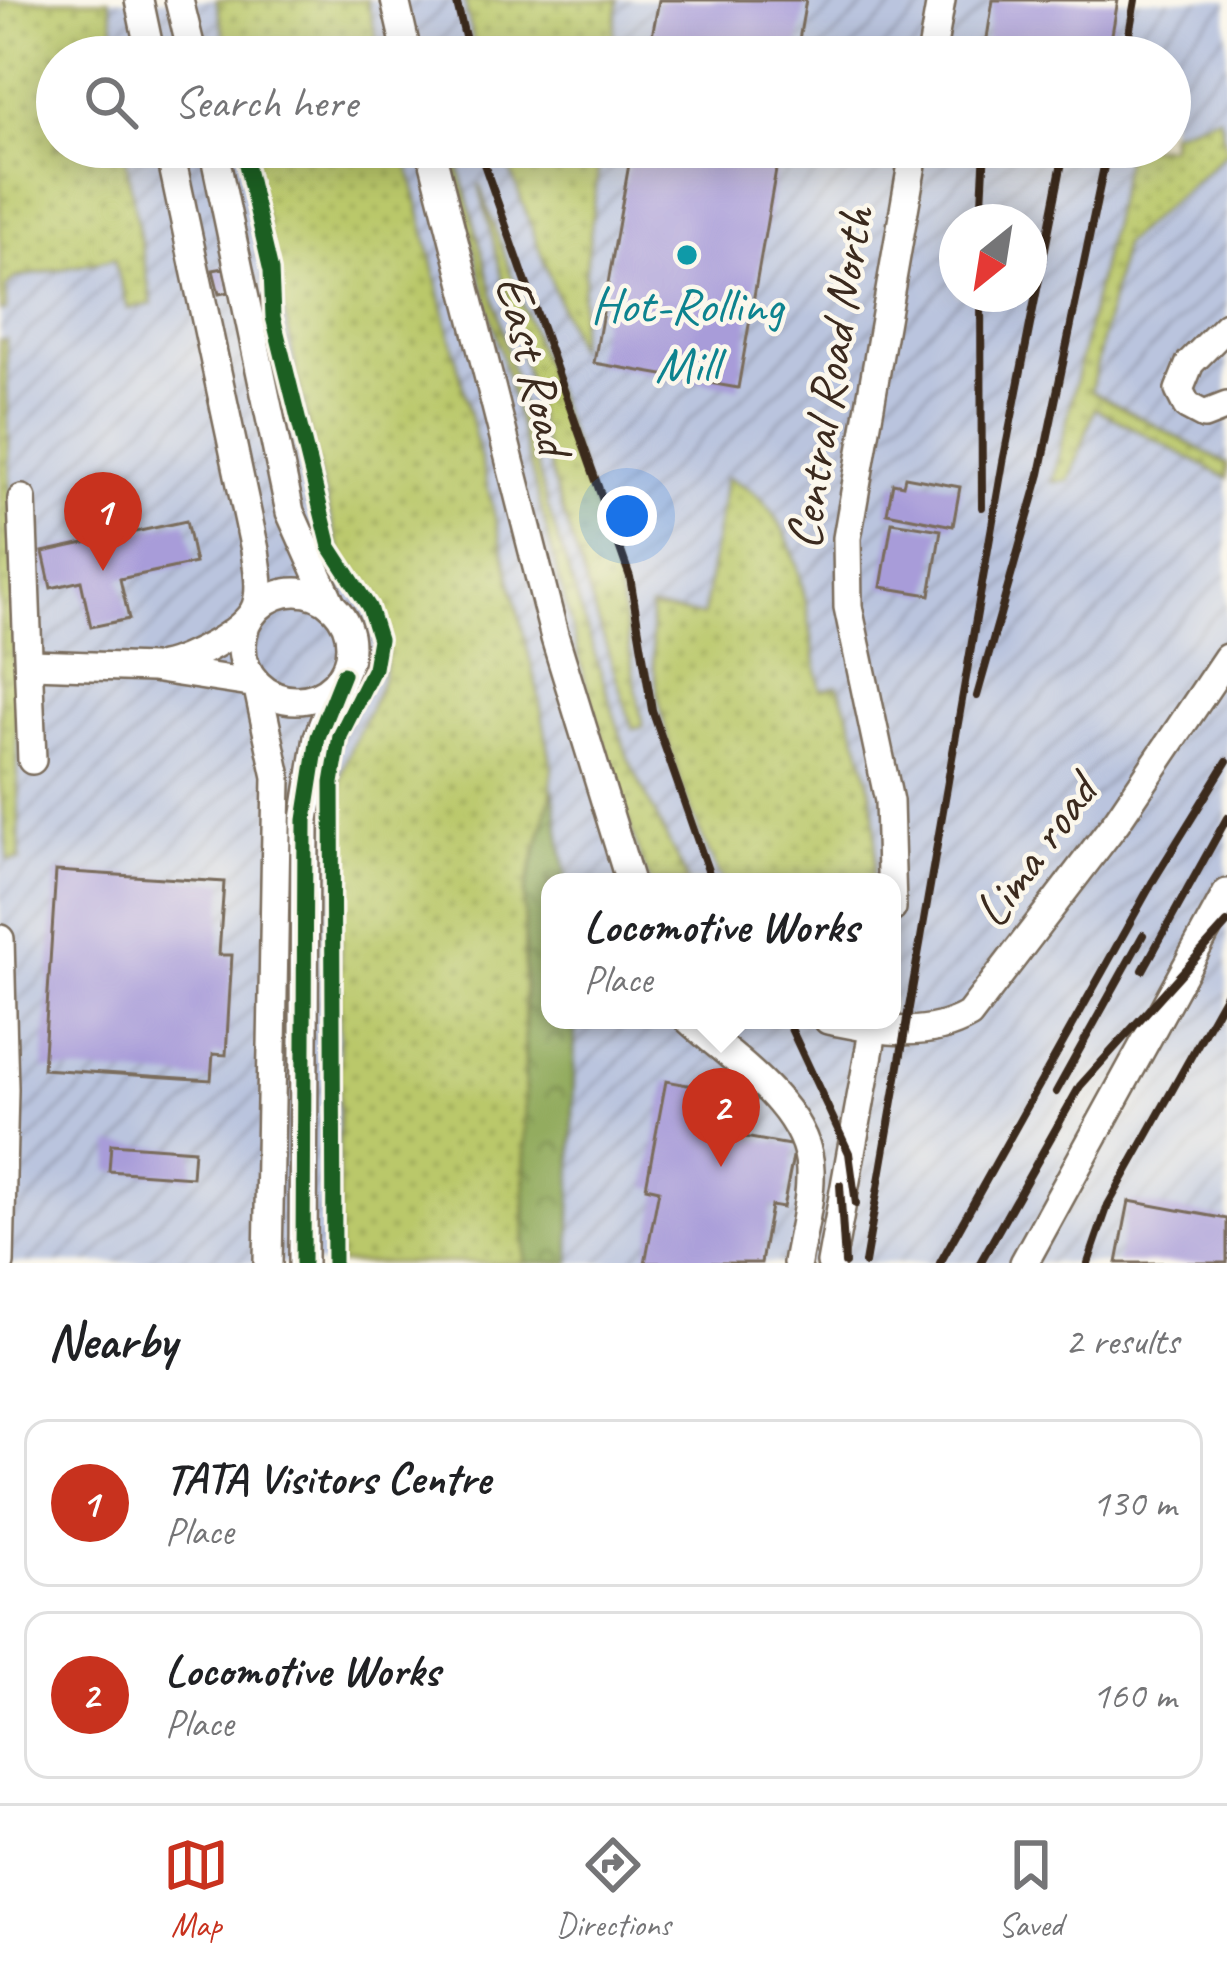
<!DOCTYPE html>
<html lang="en">
<head>
<meta charset="utf-8">
<style>
  body { margin:0; font-family:Caveat,sans-serif; background:#f2f2f2; color:#202124 }
  .compass { position:absolute; left:939px; top:204px; width:108px; height:108px; border-radius:50%; background:#fff; box-shadow:0 6px 30px #0003; rotate:210deg }
  .you { position:absolute; left:627px; top:516px; width:42px; height:42px; margin:-30px; border:9px solid #fff; border-radius:50%; background:#1a73e8; box-shadow:0 0 0 18px #1a73e833 }
  .badge { display:grid; place-items:center; width:78px; height:78px; border-radius:50%; background:#c8321e; color:#fff; font-size:39px; font-weight:700 }
  .pin { position:absolute; translate:-50% -99px; filter:drop-shadow(0 3px 6px #0008) }
  .pin::after { content:''; position:absolute; top:63px; width:42px; height:36px; background:inherit; clip-path:polygon(0 0,100% 0,50% 100%) }
  .popup { position:absolute; left:541px; top:873px; width:360px; height:156px; box-sizing:border-box; display:grid; place-content:center; border-radius:24px; background:#fff; filter:drop-shadow(0 3px 9px #0005); font-size:39px; white-space:nowrap; color:#757577 }
  .popup b { font-size:45px; color:#202124 }
  .popup::after { content:''; position:absolute; left:50%; top:100%; margin-left:-24px; border:24px solid transparent; border-top-color:#fff }
  .list { margin:0; padding:0; list-style:none }
  h2 { display:flex; justify-content:space-between; align-items:center; height:156px; margin:0; padding:0 48px; font-size:51px }
  h2 small { font-size:39px; font-weight:400; color:#757577 }
  .list li { display:grid; grid-template-columns:78px 1fr auto; gap:36px; align-items:center; box-sizing:border-box; height:168px; margin:0 24px 24px; padding:0 24px; border:3px solid #e0e0e0; border-radius:24px }
  .list b { display:block; font-size:45px; white-space:nowrap }
  .list p { margin:0; font-size:39px; white-space:nowrap; color:#757577 }
  .list em { font-size:39px; font-style:normal; color:#757577 }
  .icon { flex:none; width:66px; height:66px; fill:none; stroke:currentColor; stroke-width:2; stroke-linecap:round; stroke-linejoin:round }
  .map { position:relative; flex:none; width:1227px; height:1263px; overflow:hidden }
  .search { position:absolute; background:#fff; box-shadow:0 6px 30px #0003; left:36px; right:36px; top:36px; height:132px; display:flex; align-items:center; gap:30px; box-sizing:border-box; padding:0 42px; border-radius:66px; color:#757577; font-size:45px }
  .sheet { height:540px; background:#fff }
  nav { display:flex; justify-content:space-around; align-items:center; box-sizing:border-box; height:168px; border-top:3px solid #e0e0e0; background:#fff; font-size:33px; color:#757577 }
  nav a { display:grid; justify-items:center; gap:6px }
  nav .on { color:#c8321e }
  .map>svg:first-child { display:block }
</style>
</head>
<body>
<div class="map">
<svg width="1227" height="1263" viewBox="0 0 1227 1263">
  <defs>
    <pattern id="industrial-furrows" width="10" height="10" patternUnits="userSpaceOnUse" patternTransform="scale(3)"><rect width="10" height="10" fill="#bac4de"/><path d="M-1 1l2-2M0 10L10 0M9 11l2-2" fill="none" stroke="#989fb3"/></pattern>
    <pattern id="grass-dots" width="8" height="8" patternUnits="userSpaceOnUse" patternTransform="scale(3)"><rect width="8" height="8" fill="#bac86b"/><path d="M2 2h.1M6 6h.1" fill="none" stroke="#98a357" stroke-width="1.8" stroke-linecap="round"/></pattern>
    <pattern id="forest-crowns" width="20" height="18" patternUnits="userSpaceOnUse" patternTransform="scale(3)"><rect width="20" height="18" fill="#93ac5f"/><path d="M2 6a3 3 0 1 1 6 0M12 15a3 3 0 1 1 6 0" fill="none" stroke="#798c4e"/></pattern>
  </defs>
  <rect width="100%" height="100%" fill="#fbf7ec"/>
  <filter id="ink" filterUnits="userSpaceOnUse"><feTurbulence type="fractalNoise" baseFrequency=".00833" numOctaves="2"/><feDisplacementMap in="SourceGraphic" scale="24" xChannelSelector="R" yChannelSelector="G"/><feConvolveMatrix kernelMatrix="1 2 1 2 8 2 1 2 1" color-interpolation-filters="sRGB"/></filter>
  <filter id="wash" filterUnits="userSpaceOnUse"><feTurbulence type="fractalNoise" baseFrequency=".004" numOctaves="4" result="noise"/><feDisplacementMap in="SourceGraphic" scale="48" xChannelSelector="R" yChannelSelector="G"/><feGaussianBlur stdDeviation="2.7" result="paint"/><feColorMatrix in="noise" values="0 0 0 0 0 0 0 0 0 0 0 0 0 0 0 0 0 1.4 0 .05"/><feComposite in="paint" operator="in"/></filter>
  <g filter="url(#wash)">
    <rect width="100%" height="100%" fill="#efe8cd"/>
    <!-- industrial -->
    <path fill="url(#industrial-furrows)" fill-rule="evenodd" d="M0,0H1227V1263H0ZM57,57H1170V147H57ZM957,222H1029V294H957ZM550,882H892V1020H550Z"/>
    <!-- grass -->
    <g fill="url(#grass-dots)" stroke="#7a7944" stroke-width="3">
      <polygon points="0,0 109,0 120,57 57,57 57,147 109,147 125,155 152,304 128,309 114,259 15,278 6,287 6,310 0,310"/>
      <polygon points="216,0 367,0 381,57 229,57"/>
      <polygon points="464,0 618,0 611,57 477,57"/>
      <polygon points="1219,116 1227,152 1123,244 1091,391 1227,464 1227,478 1095,408 1072,475 1069,481 1053,482 1128,147 1170,147 1170,132"/>
      <path d="M250,147H404L538,692L552,767L551,799L525,892V1263H338L341,779C349,736 387,693 387,650C387,605 349,582 338,543C300,412 280,279 250,147Z"/>
      <polygon points="448,147 452,147 467,195 546,501 628,758 688,882 650,882 640,858 585,680"/>
      <polygon points="502,147 601,147 576,349"/>
      <polygon points="479,184 614,560 643,727 633,729 555,488"/>
      <polygon points="6,339 20,860 8,861 0,784 0,340"/>
      <path d="M726,478C805,501 806,622 821,690L838,686C863,746 885,817 872,882H723C681,797 649,703 651,608L703,616Z"/>
    </g>
    <!-- forest -->
    <polygon fill="url(#forest-crowns)" stroke="#676b3e" stroke-width="3" points="553,789 567,882 550,882 550,1020 575,1020 570,1263 525,1263 525,892"/>
    <g id="blocks">
      <!-- building -->
      <g fill="#a89cd9">
        <polygon points="659,0 806,0 796,57 648,57"/>
        <polygon points="993,0 1118,0 1108,57 984,57"/>
        <polygon points="632,147 780,147 738,388 594,363"/>
        <polygon points="224,268 229,292 219,294 213,270"/>
        <polygon points="905,477 960,487 953,526 887,513 893,483 903,485"/>
        <polygon points="186,521 195,563 120,579 129,619 91,627 81,581 51,588 43,552"/>
        <polygon points="892,522 941,530 930,595 881,587"/>
        <polygon points="56,871 224,882 219,955 232,955 226,1055 213,1054 211,1080 43,1069"/>
        <polygon points="666,1081 709,1089 711,1081 742,1087 733,1135 795,1146 783,1208 771,1206 761,1263 645,1263 659,1190 646,1187"/>
        <polygon points="111,1144 194,1150 192,1177 109,1171"/>
        <polygon points="1129,1201 1227,1219 1227,1263 1117,1263"/>
      </g>
    </g>
  </g>
  <g filter="url(#ink)">
    <use href="#blocks" fill-opacity="0" stroke="#7a6c5b" stroke-width="3"/>
    <g fill="none" stroke-linecap="round" stroke-linejoin="round">
      <defs>
        <g id="minor">
          <polyline points="139,0 151,57"/>
          <polyline points="179,0 193,57"/>
          <polyline points="395,0 408,57"/>
          <polyline points="931,57 941,0"/>
          <polyline points="213,147 290,512 332,606"/>
          <polyline points="430,147 555,638 630,882"/>
          <polyline points="1227,326 1190,363 1179,390 1187,406 1204,415 1227,406"/>
          <polyline points="22,499 32,760"/>
          <circle cx="296" cy="646" r="54"/>
          <polyline points="32,664 152,668 257,684 277,777 268,1263"/>
          <path d="M162,666C187,661 247,632 256,606C262,589 257,567 255,550L169,147"/>
          <polyline points="892,908 889,801 848,607 847,538 915,147"/>
          <polyline points="0,939 4,1089 0,1263"/>
          <path d="M689,1020C731,1059 809,1107 810,1170C811,1201 802,1233 797,1263"/>
          <path d="M828,1020C876,1029 924,1041 969,1015L1117,821L1227,658"/>
          <polyline points="303,1263 305,820 318,737 343,674"/>
          <polyline points="831,1263 875,1020"/>
          <polyline points="1024,1263 1227,893"/>
        </g>
      </defs>
      <!-- minor casing -->
      <use href="#minor" stroke="#7a6c5b" stroke-width="32"/>
      <!-- minor -->
      <use href="#minor" stroke="#fff" stroke-width="27"/>
      <!-- rail -->
      <g stroke="#3b2a1e" stroke-width="8">
        <polyline points="456,0 470,57"/>
        <polyline points="1125,57 1135,0"/>
        <polyline points="478,147 630,577 652,710 712,882"/>
        <polyline points="981,222 985,147"/>
        <polyline points="981,294 982,507"/>
        <polyline points="977,696 1040,474 1108,147"/>
        <polyline points="1143,970 1227,818"/>
        <polyline points="787,1020 849,1153 856,1204"/>
        <polyline points="1056,1092 1143,935"/>
        <polyline points="840,1185 845,1263"/>
        <polyline points="865,1263 1003,462 1065,147"/>
        <polyline points="940,1263 1153,881 1227,761"/>
        <polyline points="980,1263 1080,1086 1227,923"/>
        <polyline points="1088,1263 1108,1205 1227,992"/>
      </g>
      <defs>
        <g id="cycleway">
          <polyline points="242,147 271,271 273,317 330,547 369,607 379,639 374,668 340,736 332,783 334,1263"/>
          <polyline points="303,1263 305,820 318,737 343,674"/>
        </g>
      </defs>
      <!-- cycleway casing -->
      <use href="#cycleway" stroke="#fbf7ec" stroke-width="22"/>
      <!-- cycleway -->
      <use href="#cycleway" stroke="#1b5e20" stroke-width="15"/>
    </g>
  </g>
  <!-- markers -->
  <circle fill="#0f9aa8" stroke="#fbf7ec" stroke-width="4.5" cx="687" cy="255" r="12"/>
  <g text-anchor="middle" dominant-baseline="central" stroke-width="9" stroke-linejoin="round" paint-order="stroke">
    <!-- culture labels -->
    <g font-size="51" fill="#0d838f" stroke="#fbf7ec">
      <text x="687" y="305">Hot-Rolling<tspan x="687" dy="59">Mill</tspan></text>
    </g>
    <!-- street labels -->
    <g font-size="51" fill="#3b2a1e" stroke="#fbf7ec">
      <text transform="translate(534 365) rotate(76)">East Road</text>
      <text transform="translate(829 378) rotate(-81)">Central Road North</text>
      <text transform="translate(1035 851) rotate(-54)">Lima road</text>
    </g>
  </g>
</svg>
<svg class="compass" viewBox="-18 -18 36 36"><path d="M0-13l5 13h-10z" fill="#e53935"/><path d="M0 13l5-13h-10z" fill="#757577"/></svg>
<div class="you"></div>
<div class="pin badge" style="left:103px;top:571px">1</div>
<div class="pin badge" style="left:721px;top:1167px">2</div>
<div class="popup"><b>Locomotive Works</b>Place</div>
<div class="search"><svg class="icon" aria-label="search" viewBox="0 0 24 24"><circle cx="10" cy="10" r="6"/><path d="M15 15l6 6"/></svg>Search here</div>
</div>
<section class="sheet">
<h2>Nearby<small>2 results</small></h2>
<ul class="list">
<li><span class="badge">1</span><div><b>TATA Visitors Centre</b><p>Place</p></div><em>130 m</em></li>
<li><span class="badge">2</span><div><b>Locomotive Works</b><p>Place</p></div><em>160 m</em></li>
</ul>
</section>
<nav>
<a class="on"><svg class="icon" aria-label="map" viewBox="0 0 24 24"><path d="M3 6l6-2 6 2 6-2v14l-6 2-6-2-6 2zM9 4v14M15 6v14"/></svg>Map</a>
<a><svg class="icon" aria-label="directions" viewBox="0 0 24 24"><path d="M12 3l9 9-9 9-9-9zM9 14v-3h6M13 9l2 2-2 2"/></svg>Directions</a>
<a><svg class="icon" aria-label="saved" viewBox="0 0 24 24"><path d="M7 4h10v16l-5-4-5 4z"/></svg>Saved</a>
</nav>
</body>
</html>
